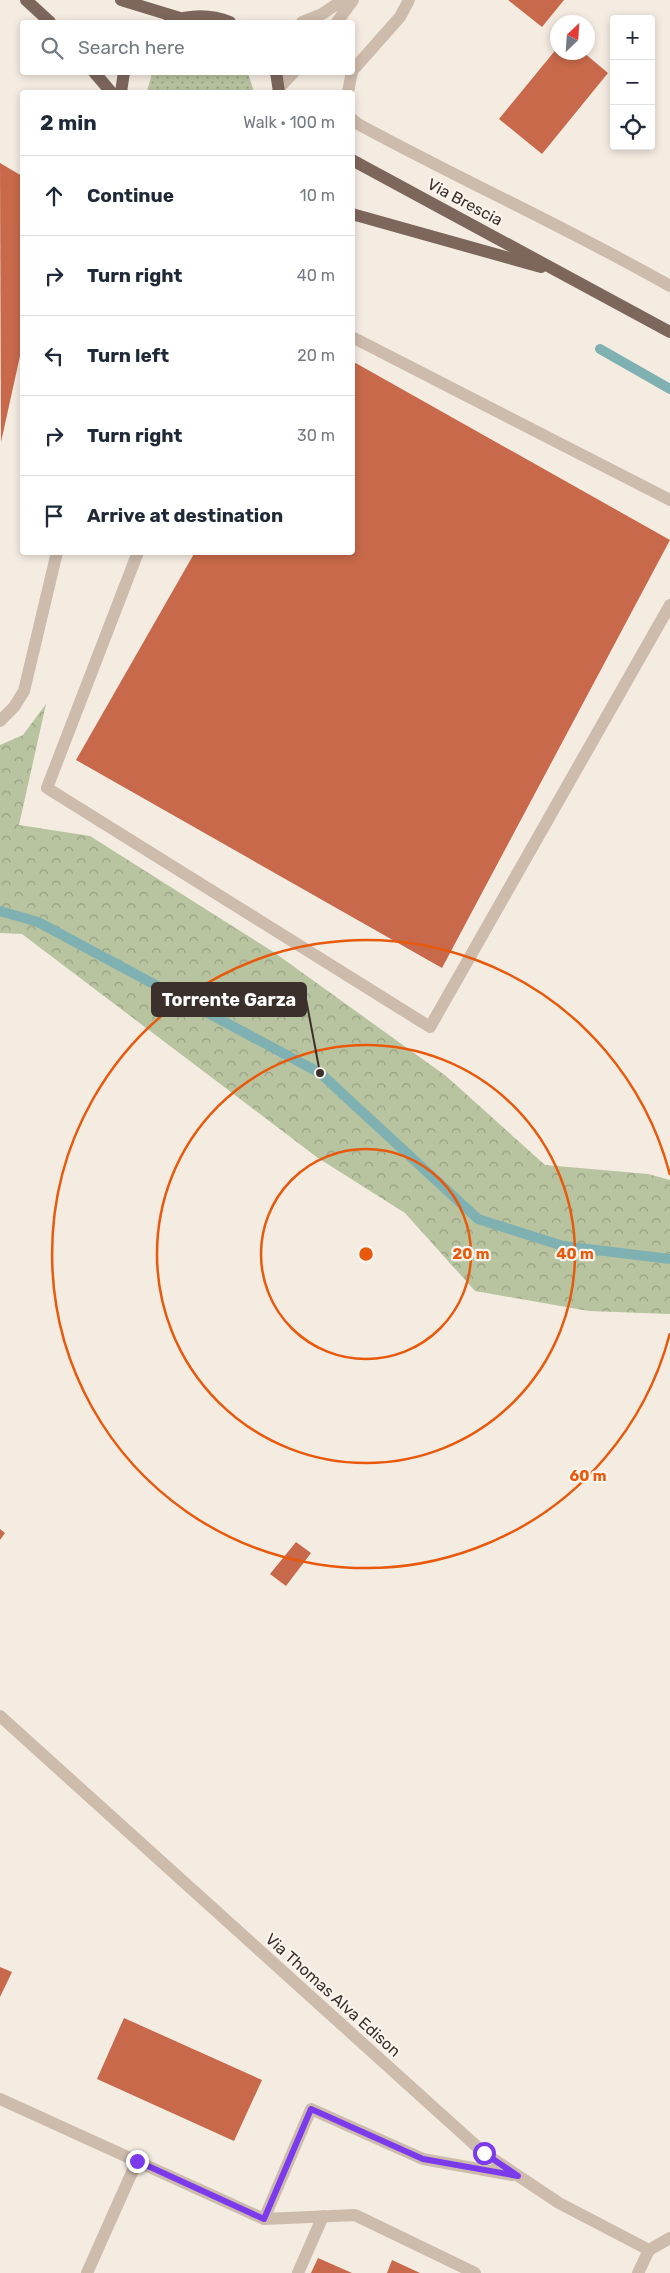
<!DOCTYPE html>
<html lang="en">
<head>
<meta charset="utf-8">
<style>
  body { margin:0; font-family:Rubik,sans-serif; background:#f2f2f3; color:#1f2937 }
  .controls { position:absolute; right:15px; top:15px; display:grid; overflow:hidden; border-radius:5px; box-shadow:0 2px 8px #0003 }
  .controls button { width:45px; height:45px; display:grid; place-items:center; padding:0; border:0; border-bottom:1px solid #e0e1e3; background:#fff; color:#1f2937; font:25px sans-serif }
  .compass { position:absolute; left:550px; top:15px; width:45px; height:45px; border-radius:50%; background:#fff; box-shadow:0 2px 8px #0003; rotate:25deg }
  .stop { position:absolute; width:15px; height:15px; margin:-11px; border:4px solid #7c3aed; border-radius:50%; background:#fff }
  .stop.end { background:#7c3aed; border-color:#fff; box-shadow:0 1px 5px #0008 }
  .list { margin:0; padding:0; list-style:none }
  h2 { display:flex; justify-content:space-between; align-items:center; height:65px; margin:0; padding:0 20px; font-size:21px }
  h2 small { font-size:16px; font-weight:400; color:#747a83 }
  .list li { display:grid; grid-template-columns:32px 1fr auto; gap:15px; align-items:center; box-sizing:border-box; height:80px; padding:0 20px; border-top:1px solid #e0e1e3 }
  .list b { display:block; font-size:19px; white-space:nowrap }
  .list em { font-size:16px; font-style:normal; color:#747a83 }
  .icon { flex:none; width:28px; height:28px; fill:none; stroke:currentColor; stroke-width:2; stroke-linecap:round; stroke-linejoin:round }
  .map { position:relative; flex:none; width:670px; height:2273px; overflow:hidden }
  .search { position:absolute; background:#fff; box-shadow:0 2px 8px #0003; left:20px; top:20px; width:335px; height:55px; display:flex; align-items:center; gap:12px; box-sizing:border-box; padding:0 18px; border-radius:5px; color:#747a83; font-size:19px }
  .panel { position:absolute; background:#fff; box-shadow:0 2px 8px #0003; left:20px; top:90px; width:335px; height:465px; border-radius:5px }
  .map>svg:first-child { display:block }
</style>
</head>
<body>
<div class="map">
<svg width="670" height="2273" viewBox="0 0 670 2273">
  <defs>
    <pattern id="grass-dots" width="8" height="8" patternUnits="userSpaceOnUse" patternTransform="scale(1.25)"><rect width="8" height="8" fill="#b8c4a0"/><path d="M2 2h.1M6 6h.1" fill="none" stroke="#97a083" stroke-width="1.8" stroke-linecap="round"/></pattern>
    <pattern id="forest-crowns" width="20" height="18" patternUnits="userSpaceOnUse" patternTransform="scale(1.25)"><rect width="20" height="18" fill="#b8c4a0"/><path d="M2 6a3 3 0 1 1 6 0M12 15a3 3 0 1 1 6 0" fill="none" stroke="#97a083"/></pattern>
  </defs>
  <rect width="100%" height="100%" fill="#f4ebe1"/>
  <!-- grass -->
  <polygon fill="url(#grass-dots)" points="152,73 248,73 254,92 147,92"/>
  <!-- forest -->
  <polygon fill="url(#forest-crowns)" points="46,704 19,825 90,836 275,953 446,1076 545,1165 648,1174 670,1180 670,1314 589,1311 475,1291 405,1213 318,1158 22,934 0,933 0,745 23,735"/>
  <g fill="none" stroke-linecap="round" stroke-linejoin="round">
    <!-- stream -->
    <g stroke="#7fb0b2" stroke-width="10">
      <polyline points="600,349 670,389"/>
      <polyline points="0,911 38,922 320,1073 478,1219 563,1246 670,1259"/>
    </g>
  </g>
  <!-- building -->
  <g fill="#c8694b">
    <polygon points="508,0 564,0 542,27"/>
    <polygon points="558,47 558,52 583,52 608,73 542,154 499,119"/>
    <polygon points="0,163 22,176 22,347 1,442"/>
    <polygon points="352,361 670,540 442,968 76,760 195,552 352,552"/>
    <polygon points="0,1529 5,1533 0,1540"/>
    <polygon points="296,1542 311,1553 286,1586 270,1574"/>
    <polygon points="0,1967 12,1972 0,1997"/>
    <polygon points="124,2018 262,2080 234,2141 97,2079"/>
    <polygon points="318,2258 352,2273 311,2273"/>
    <polygon points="392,2260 420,2273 387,2273"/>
  </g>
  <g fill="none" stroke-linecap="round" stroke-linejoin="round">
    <!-- minor -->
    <g stroke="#cdbbac" stroke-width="12">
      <polyline points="302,22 322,14 343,0"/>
      <polyline points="337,22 353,0"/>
      <polyline points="352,71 400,17 409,0"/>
      <polyline points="279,88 294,72"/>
      <polyline points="348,92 352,72"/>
      <path d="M352,119L358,124C461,180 568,228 670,286"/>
      <polyline points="352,337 670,500"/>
      <polyline points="138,552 47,788 430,1027 670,605"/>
      <polyline points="0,721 14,707 24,691 57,552"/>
      <polyline points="0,1716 484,2153 559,2203 649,2250"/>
      <polyline points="0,2099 264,2219 355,2215 475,2273"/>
      <polyline points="264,2219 311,2109 423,2159 512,2175"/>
      <polyline points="649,2250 670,2238"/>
      <polyline points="87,2273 137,2161"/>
      <polyline points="298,2273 323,2216"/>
      <polyline points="638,2273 649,2250"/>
    </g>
    <!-- major -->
    <g stroke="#7d675c" stroke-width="12">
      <polyline points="26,0 50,22"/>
      <polyline points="121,0 180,18"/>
      <path d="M169,22C189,15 210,14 230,22"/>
      <polyline points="94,72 111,92"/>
      <polyline points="276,72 279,92"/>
      <polyline points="121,92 124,72"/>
      <polyline points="352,160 670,332"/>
      <polyline points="352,214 541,267"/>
    </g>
  </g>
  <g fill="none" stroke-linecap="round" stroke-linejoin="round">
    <!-- route -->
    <polyline stroke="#7c3aed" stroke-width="6" points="137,2161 264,2219 311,2109 423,2159 518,2176 484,2153"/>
  </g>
  <!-- distance rings -->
  <g fill="none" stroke="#e8590c" stroke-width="2.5">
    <circle cx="366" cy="1254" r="105"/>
    <circle cx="366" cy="1254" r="209"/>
    <path d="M670 1333A314 314 0 1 1 670 1175"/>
  </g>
  <g text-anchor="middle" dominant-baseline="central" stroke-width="4.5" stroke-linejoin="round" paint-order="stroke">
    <!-- street labels -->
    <g font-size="16" fill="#3b302b" stroke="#fbf5ee">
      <text transform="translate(465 202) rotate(28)">Via Brescia</text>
      <text transform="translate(333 1995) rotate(42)">Via Thomas Alva Edison</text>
    </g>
  </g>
  <circle cx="366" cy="1254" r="8" fill="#e8590c" stroke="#fbf5ee" stroke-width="2.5"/>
  <g font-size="15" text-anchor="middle" font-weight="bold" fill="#e8590c" stroke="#fbf5ee" stroke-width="4.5" stroke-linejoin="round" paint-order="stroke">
    <text x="471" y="1259">20 m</text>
    <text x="575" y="1259">40 m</text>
    <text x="588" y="1481">60 m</text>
  </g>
  <!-- callouts -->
  <path fill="none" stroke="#3b302b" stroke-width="2" d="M320 1073L306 999"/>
  <circle fill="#3b302b" stroke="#fbf5ee" stroke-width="2" cx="320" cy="1073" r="5"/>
  <rect fill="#3b302b" stroke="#3b302b" stroke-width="2" x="152" y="983" width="154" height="33" rx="5"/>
  <g font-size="18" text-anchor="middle" font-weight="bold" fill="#fff">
    <text x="229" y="1006">Torrente Garza</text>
  </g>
</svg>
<div class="controls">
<button>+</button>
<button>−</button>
<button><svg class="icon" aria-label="locate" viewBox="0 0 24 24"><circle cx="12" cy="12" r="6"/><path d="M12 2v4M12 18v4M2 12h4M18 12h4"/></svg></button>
</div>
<svg class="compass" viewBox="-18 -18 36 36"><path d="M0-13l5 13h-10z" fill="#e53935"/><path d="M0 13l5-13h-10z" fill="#747a83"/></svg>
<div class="stop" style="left:484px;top:2153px"></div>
<div class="stop end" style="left:137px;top:2161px"></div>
<div class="search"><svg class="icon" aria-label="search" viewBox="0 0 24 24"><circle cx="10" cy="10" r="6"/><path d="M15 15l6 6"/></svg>Search here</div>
<section class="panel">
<h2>2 min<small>Walk · 100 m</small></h2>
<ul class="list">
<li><svg class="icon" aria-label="ahead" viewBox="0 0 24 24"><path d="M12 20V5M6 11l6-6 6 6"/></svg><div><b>Continue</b></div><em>10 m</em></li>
<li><svg class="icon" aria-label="right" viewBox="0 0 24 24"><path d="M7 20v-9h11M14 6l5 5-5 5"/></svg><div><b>Turn right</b></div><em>40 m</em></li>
<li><svg class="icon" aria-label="left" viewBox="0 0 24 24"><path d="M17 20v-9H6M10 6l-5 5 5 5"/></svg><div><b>Turn left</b></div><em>20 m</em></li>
<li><svg class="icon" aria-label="right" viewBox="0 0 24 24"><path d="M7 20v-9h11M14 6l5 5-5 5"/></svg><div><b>Turn right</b></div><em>30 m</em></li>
<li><svg class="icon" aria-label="arrive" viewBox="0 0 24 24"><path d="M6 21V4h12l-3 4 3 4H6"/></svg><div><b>Arrive at destination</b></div></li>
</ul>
</section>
</div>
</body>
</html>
